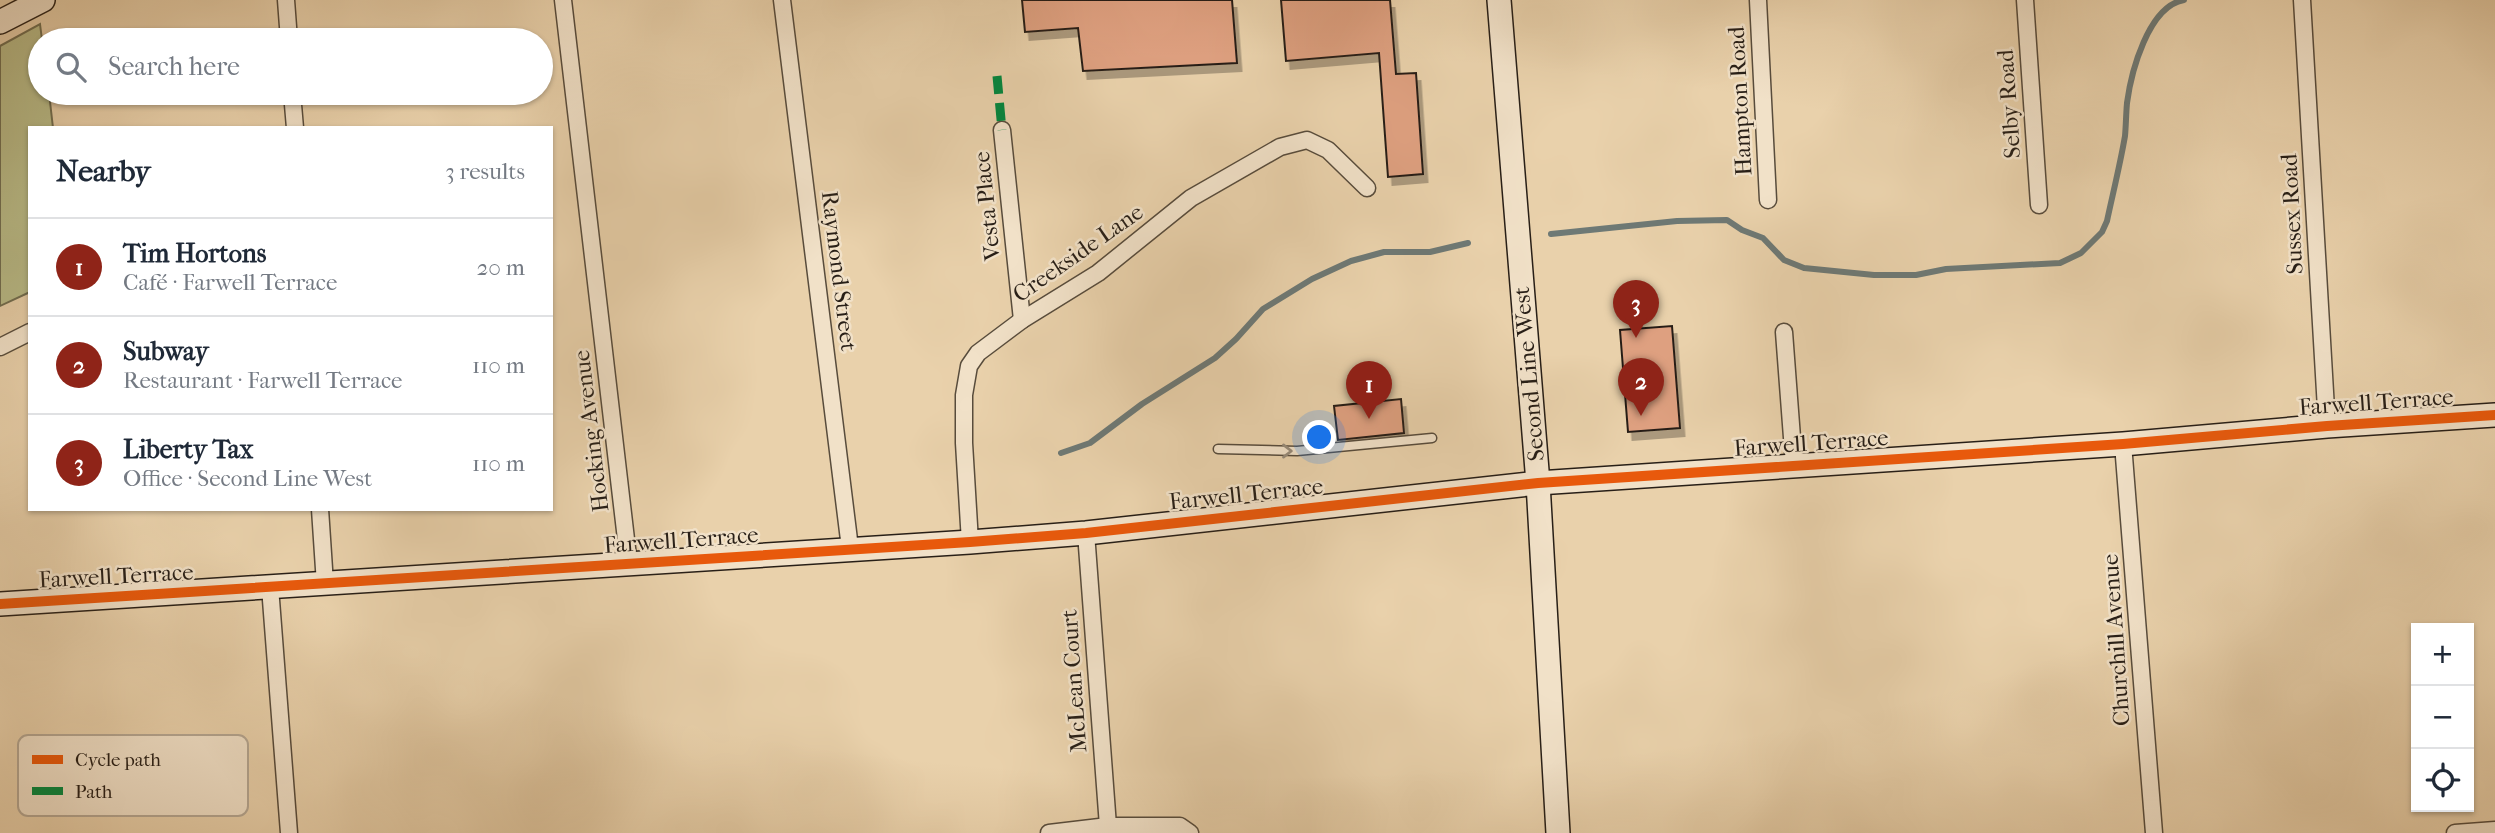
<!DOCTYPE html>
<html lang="en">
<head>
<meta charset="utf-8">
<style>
  body { margin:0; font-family:"IM FELL French Canon",serif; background:#f6f6f7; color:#1f2937 }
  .controls { position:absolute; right:21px; bottom:21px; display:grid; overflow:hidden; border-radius:0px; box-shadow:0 2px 5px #0004 }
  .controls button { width:63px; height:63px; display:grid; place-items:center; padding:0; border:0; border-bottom:2px solid #e0e1e3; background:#fff; color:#1f2937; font:35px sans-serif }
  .you { position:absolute; left:1320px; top:438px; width:24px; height:24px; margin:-18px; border:5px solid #fff; border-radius:50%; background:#1a73e8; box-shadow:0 0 0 10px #1a73e833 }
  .badge { display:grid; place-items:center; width:46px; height:46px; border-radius:50%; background:#8f2418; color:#fff; font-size:23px; font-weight:700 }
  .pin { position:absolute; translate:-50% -58px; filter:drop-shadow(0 2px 4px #0008) }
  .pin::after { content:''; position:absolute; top:37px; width:24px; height:21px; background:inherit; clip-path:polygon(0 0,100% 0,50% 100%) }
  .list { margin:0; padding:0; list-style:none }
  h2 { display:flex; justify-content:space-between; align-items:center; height:91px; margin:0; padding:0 28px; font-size:30px }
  h2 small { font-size:23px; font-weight:400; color:#747a83 }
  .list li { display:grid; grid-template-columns:46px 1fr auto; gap:21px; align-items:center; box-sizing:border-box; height:98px; padding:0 28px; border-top:2px solid #e0e1e3 }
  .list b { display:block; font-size:26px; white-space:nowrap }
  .list p { margin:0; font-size:23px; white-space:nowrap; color:#747a83 }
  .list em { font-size:23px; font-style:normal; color:#747a83 }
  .icon { flex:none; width:38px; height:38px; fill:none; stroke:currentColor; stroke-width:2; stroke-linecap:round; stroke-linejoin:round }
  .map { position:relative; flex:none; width:2495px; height:833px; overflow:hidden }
  .search { position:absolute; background:#fff; box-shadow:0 2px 5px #0004; left:28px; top:28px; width:525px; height:77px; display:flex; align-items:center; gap:18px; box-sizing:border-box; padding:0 24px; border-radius:38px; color:#747a83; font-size:26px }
  .panel { position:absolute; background:#fff; box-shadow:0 2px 5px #0004; left:28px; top:126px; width:525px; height:385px; border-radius:0px }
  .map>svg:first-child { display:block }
</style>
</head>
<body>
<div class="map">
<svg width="2495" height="833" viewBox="0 0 2495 833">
  <defs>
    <filter id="shadow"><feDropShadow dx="4.5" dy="8" stdDeviation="0" flood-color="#0004"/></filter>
  </defs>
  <rect width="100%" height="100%" fill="#e9d1ab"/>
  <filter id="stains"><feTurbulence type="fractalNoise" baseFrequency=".00286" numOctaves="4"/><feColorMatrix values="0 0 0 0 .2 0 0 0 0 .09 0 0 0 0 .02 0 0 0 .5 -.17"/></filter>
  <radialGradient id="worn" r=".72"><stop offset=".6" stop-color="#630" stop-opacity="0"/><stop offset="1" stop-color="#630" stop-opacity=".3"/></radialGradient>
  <!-- green -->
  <polygon fill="#b8bb88" stroke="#706d50" stroke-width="2" points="40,24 42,40 40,40 40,93 49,93 53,128 30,128 30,292 0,306 0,46"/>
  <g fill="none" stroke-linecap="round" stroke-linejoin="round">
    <!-- stream -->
    <g stroke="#6e7975" stroke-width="6">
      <path d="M1551,234L1677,221L1727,220L1742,230L1763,238L1784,260L1804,268L1874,275H1916L1946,269L2060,263L2081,253L2102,232L2107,221C2113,193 2120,165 2125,136C2126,125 2126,114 2127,103C2131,73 2148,6 2184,0"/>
      <polyline points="1061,453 1090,443 1142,404 1215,358 1236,339 1263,309 1312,279 1351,261 1384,252 1430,252 1468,243"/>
    </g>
  </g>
  <!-- building -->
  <g fill="#dea080" stroke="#281f17" stroke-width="2" filter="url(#shadow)">
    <polygon points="1022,0 1232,0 1237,63 1083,71 1078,28 1025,32"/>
    <polygon points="1281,0 1390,0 1396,74 1416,73 1423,174 1388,177 1379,53 1286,61"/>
    <polygon points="1672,326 1680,428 1628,432 1620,330"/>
    <polygon points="1401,399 1404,433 1338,440 1334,406"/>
  </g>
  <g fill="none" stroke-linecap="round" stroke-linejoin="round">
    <defs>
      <polyline id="lane" points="1218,449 1297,451 1432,438"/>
      <g id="street">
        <polyline points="286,0 289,40"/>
        <polyline points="563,0 629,565"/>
        <polyline points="782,0 850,548"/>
        <polyline points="1758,0 1768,200"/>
        <polyline points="2025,0 2039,205"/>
        <polyline points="2302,0 2327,426"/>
        <polyline points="292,93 295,128"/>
        <polyline points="1002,130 1022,320"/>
        <polyline points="1784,332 1794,464"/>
        <polyline points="0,347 30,332"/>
        <polyline points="2123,444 2154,833"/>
        <polyline points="320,509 325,584"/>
        <polyline points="1086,533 1108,826"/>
        <polyline points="970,542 964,443 964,395 969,366 978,353 1022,320 1098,273 1191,198 1280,147 1307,140 1328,150 1367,188"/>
        <polyline points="270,587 289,833"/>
        <polyline points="1049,833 1108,826 1180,826 1190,833"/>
        <polyline points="2455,833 2495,830"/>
      </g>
      <g id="secondary">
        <polyline points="1499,0 1538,483 1558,833"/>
        <polyline points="0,22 43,0"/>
        <polyline points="0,604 970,542 1086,533 1538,483 2123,444 2327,426 2495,415"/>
      </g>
    </defs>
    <!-- lane casing -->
    <use href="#lane" stroke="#584c3c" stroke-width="11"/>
    <!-- street casing -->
    <use href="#street" stroke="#584c3c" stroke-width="19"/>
    <!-- secondary casing -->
    <use href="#secondary" stroke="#281f17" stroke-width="26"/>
    <!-- lane -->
    <use href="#lane" stroke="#f1e1c8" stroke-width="8"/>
    <!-- street -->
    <use href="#street" stroke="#f1e1c8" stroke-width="16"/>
    <!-- secondary -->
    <use href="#secondary" stroke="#f1e1c8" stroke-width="23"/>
    <!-- quiet -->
    <polyline stroke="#00873e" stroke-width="9" stroke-dasharray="18 9" stroke-linecap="butt" points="997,76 1002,130"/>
    <defs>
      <polyline id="cycleway" points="0,604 970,542 1086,533 1538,483 2123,444 2327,426 2495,415"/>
    </defs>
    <!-- cycleway casing -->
    <use href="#cycleway" stroke="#f1e1c8" stroke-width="15"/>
    <!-- cycleway -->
    <use href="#cycleway" stroke="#e8590c" stroke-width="10"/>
  </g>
  <!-- one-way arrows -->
  <defs><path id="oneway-chevron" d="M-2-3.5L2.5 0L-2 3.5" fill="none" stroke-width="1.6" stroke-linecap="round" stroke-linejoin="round" transform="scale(1.75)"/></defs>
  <use stroke="#978a78" href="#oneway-chevron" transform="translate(1287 451)"/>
  <g text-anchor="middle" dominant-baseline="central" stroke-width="5" stroke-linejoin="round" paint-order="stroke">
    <!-- street labels -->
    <g font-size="23" fill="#281f17" stroke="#f1e1c8">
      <text transform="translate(1740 101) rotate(-93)">Hampton Road</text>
      <text transform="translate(2009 104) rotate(-94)">Selby Road</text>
      <text transform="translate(987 206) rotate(-96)">Vesta Place</text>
      <text transform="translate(2292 214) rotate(-93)">Sussex Road</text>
      <text transform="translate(1078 253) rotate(-35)">Creekside Lane</text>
      <text transform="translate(839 271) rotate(83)">Raymond Street</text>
      <text transform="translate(1529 374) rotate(-95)">Second Line West</text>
      <text transform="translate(2376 402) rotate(-4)">Farwell Terrace</text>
      <text transform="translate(591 431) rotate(-97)">Hocking Avenue</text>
      <text transform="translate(1811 443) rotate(-4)">Farwell Terrace</text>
      <text transform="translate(1246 494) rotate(-6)">Farwell Terrace</text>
      <text transform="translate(681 540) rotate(-4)">Farwell Terrace</text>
      <text transform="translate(116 576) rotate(-3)">Farwell Terrace</text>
      <text transform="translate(2116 640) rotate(-94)">Churchill Avenue</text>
      <text transform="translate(1074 681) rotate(-94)">McLean Court</text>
    </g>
  </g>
  <!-- legend -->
  <rect x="18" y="735" width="230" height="81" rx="10" fill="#f1e1c8" stroke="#b5a793" stroke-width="2"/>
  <rect x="32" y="755" width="31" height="9" fill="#e8590c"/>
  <rect x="32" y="787" width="31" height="8" fill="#00873e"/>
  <g font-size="19" fill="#281f17">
    <text x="75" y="766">Cycle path</text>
    <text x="75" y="798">Path</text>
  </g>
  <rect width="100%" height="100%" filter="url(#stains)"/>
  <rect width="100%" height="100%" fill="url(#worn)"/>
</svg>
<div class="controls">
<button>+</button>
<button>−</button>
<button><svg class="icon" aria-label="locate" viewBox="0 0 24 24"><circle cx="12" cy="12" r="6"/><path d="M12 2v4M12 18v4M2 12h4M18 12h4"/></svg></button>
</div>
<div class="you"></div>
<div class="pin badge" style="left:1369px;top:419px">1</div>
<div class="pin badge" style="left:1641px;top:416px">2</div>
<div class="pin badge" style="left:1636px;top:338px">3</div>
<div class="search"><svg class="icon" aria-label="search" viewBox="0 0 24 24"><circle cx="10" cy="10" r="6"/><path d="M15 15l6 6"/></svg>Search here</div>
<section class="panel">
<h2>Nearby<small>3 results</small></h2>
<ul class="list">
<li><span class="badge">1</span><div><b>Tim Hortons</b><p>Café · Farwell Terrace</p></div><em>20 m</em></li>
<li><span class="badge">2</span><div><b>Subway</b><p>Restaurant · Farwell Terrace</p></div><em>110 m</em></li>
<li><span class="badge">3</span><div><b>Liberty Tax</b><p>Office · Second Line West</p></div><em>110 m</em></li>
</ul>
</section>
</div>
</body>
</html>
